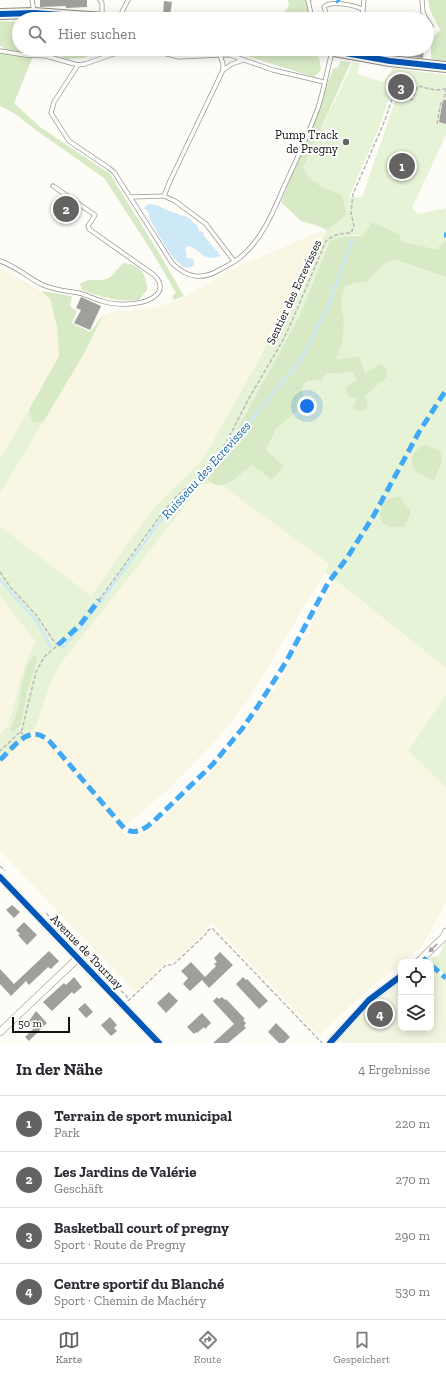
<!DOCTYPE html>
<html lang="de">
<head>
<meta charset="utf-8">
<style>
  body { margin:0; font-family:"Zilla Slab",serif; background:#f2f2f3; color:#2b2b33 }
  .controls { position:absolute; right:12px; bottom:12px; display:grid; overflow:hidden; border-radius:8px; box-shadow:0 2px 10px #0003 }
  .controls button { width:36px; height:36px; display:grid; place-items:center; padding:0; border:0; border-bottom:1px solid #e1e1e2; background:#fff; color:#2b2b33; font:20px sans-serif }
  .scale { position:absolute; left:12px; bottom:10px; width:58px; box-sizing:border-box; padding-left:4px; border:2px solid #111; border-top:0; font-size:11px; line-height:14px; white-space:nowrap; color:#111; -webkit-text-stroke:3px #fff; paint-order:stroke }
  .you { position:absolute; left:307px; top:406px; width:14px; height:14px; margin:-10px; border:3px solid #fff; border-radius:50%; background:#1a73e8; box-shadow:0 0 0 6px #1a73e833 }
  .badge { display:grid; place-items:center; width:26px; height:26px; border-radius:50%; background:#646362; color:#fff; font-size:13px; font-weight:700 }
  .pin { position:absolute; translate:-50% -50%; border:2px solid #fff; box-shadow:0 1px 4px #0006 }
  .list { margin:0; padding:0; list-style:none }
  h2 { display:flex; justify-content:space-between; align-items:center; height:52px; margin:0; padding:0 16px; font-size:17px }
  h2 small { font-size:13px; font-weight:400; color:#7c7c81 }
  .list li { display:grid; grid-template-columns:26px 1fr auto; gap:12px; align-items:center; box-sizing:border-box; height:56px; padding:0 16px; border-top:1px solid #e1e1e2 }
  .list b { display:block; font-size:15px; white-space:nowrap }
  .list p { margin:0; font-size:13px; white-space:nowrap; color:#7c7c81 }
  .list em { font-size:13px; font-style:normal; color:#7c7c81 }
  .icon { flex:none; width:22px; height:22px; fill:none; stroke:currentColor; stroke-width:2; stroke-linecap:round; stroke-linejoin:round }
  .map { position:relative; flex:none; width:446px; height:1043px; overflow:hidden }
  .search { position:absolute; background:#fff; box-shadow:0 2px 10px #0003; left:12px; right:12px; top:12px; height:44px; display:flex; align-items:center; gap:10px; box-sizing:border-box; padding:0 14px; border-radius:22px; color:#7c7c81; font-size:15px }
  .sheet { height:276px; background:#fff }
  nav { display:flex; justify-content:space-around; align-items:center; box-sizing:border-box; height:56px; border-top:1px solid #e1e1e2; background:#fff; font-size:11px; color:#7c7c81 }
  nav a { display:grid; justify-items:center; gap:2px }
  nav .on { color:#646362 }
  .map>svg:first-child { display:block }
</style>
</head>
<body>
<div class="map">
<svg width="446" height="1043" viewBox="0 0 446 1043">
  <rect width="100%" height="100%" fill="#fdfcf7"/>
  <!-- farmland -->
  <g fill="#f9f7e4">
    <polygon points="327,230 261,356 201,462 150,512 91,596 0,526 0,493 54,405 103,315 114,311 129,311 153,308 177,301 233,269 309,236"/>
    <polygon points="0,268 41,291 50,299 57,327 59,356 0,458"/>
    <polygon points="211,483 223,486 330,564 249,699 219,737 172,786 122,829 125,833 131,837 136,836 142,834 153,827 212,772 245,731 280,681 334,580 446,668 446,695 408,751 446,787 446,902 423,945 403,962 401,962 401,964 365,992 319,1036 212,923 204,930 204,933 175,961 166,962 135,992 0,851 0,762 35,729 51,681 65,658 105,608 201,485"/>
    <polygon points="0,596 35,641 23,670 8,726 0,734"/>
  </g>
  <!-- green -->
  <g fill="#e7f3d7" fill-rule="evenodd">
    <path d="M353,62L360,63L357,74L383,82L391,71L392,68L446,75V97L444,107H442L439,122L446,124V135L412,208L418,214L446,208V240L436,249L402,242L399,234L354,235L329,243L299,317L230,442L206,478L211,483L201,485L105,608L65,658L51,681L35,729L0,762V734L8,726L23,670L35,641L0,596V526L91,596L150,512L201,462L261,356L327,230L345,216L342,195L321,187L316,182L309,178L303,168ZM392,96H397L362,197H349L379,128L388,101ZM37,660L26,697L21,725L9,730L13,723L18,709L26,670Z"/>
    <polygon points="396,260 446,277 446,668 325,572 329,564 223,486 232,482 252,465 272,480 284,466 266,450 276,429 298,411 304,399 302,386 309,380 322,380 325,373 338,374 353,372 357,379 358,397 365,396 387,377 365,374 335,360 343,340 344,320 341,304 345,286 354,283 367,282 385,263"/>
    <polygon points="29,409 32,423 44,421 0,493 0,458"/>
    <polygon points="446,695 446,787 408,751"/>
    <path d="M446,940V975L429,960L432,957L438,956C443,952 442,945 446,940Z"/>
  </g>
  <!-- forest -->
  <g fill="#d8eac5">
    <polygon points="288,0 312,0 307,15 308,19 278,19 289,6"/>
    <polygon points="428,0 446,0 446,62 431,59 431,40 440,30 430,10"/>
    <polygon points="0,21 19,22 19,49 31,49 32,59 14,103 40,127 110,174 159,253 184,296 174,300 172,296 176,293 151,250 104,178 33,128 14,113 0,106 0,54 3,47 0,46"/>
    <polygon points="59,49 103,49 84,58 64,59"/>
    <polygon points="213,49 287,49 319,57 321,70 314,77 231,51"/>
    <polygon points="341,61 351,62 303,168 309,178 316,182 321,187 342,195 346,213 345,216 327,230 318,226 301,221 281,202 333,69 338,67"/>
    <path d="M372,222L399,234L402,242L436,249L446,240V277L396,260L385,263L367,282L355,283L345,286L341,304L344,320L343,341L336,360L359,356L365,374L379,364L386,368L387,377L365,396L368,406L361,412L353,408L357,397L349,398L345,389L357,379L353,372L338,374L326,373L322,380H309L302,386L304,399L298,411L276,429L266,450L284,466L272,480L252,465C238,475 222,497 206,478L230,442L299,317L329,243L336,238L364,235Z"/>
    <path d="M123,263C140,264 147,274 147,290L139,300C120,302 100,297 82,290L80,284C92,276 98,283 109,278C112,276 119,267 123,263Z"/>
    <polygon points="41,291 72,296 70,306 77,311 72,323 90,332 103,315 86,350 44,421 32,423 29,409 59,356 57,327 50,299"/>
    <path d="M424,445C436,448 446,450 440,466C439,469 438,468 437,472C436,475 437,477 434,481C432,480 419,473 417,472C407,463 413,449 424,445Z"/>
    <path d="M399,496L403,500L404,504L410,511V515L404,527C400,527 395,528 391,527C374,523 377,498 399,496Z"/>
    <path d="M35,654L37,660L26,697L21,725L13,732L9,730C24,707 17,675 35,654Z"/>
  </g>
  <!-- pitch -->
  <g fill="#f0f6e1">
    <polygon points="391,74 419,85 412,100 384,88"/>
    <polygon points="431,966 446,979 446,1043 334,1043 370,1002 401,978 401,1028 431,1028"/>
  </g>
  <!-- water -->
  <path fill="#cde8f7" d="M148,204C159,204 167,211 177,214C183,216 187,216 192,220L191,221L197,225L199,231L203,232L204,236L220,255L219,257C199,261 202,249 188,246L185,249L187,254L186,255V257L189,259L191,258L194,260V265C181,280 156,230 151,221C149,216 150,211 144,208Z"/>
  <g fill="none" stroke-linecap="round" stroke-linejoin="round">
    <!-- stream -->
    <g stroke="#cde8f7" stroke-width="2.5">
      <polyline points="0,579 12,594 36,620 51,647"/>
      <polyline points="63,647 80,629 171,507 213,466 301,360 330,302 352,240"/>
    </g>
  </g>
  <!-- building -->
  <g fill="#a19f9c">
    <polygon points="40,0 87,0 87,7 66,8 66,6 40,7"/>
    <polygon points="164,1 172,2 170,16 163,15"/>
    <polygon points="380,49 424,49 423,58 380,53"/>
    <polygon points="443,100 446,100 446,124 439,122"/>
    <polygon points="59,203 61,205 62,203 71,209 70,211 72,212 64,218 59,219 56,213"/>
    <polygon points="81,297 101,306 90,330 74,323 81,310 76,308"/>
    <polygon points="12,905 20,912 14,918 6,910"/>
    <polygon points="24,922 37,935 27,945 18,935 20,934 16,930"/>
    <polygon points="49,951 59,961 51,969 48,967 29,985 26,981 11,996 0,984 0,969 14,984"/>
    <polygon points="220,952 233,965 209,988 202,980 190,991 183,984 188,978 181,971 191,962 205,977 216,966 214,964 217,962 214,958"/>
    <polygon points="74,977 82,987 74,994 72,992 52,1011 43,1002 64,983 66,985"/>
    <polygon points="243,977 246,980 247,979 268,1001 259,1009 236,984"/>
    <polygon points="169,992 178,1001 166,1013 157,1003"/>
    <polygon points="217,997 219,999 222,997 225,1000 226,999 245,1019 243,1020 246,1023 244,1026 246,1028 228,1043 213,1043 234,1024 213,1001"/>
    <polygon points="85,1003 93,1012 86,1018 78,1009"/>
    <polygon points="36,1011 47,1023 29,1041 25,1037 35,1027 29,1021"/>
    <polygon points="202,1013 211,1023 205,1029 204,1027 197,1033 196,1032 194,1034 187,1027"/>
    <polygon points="110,1017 117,1025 114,1028 117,1031 111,1036 101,1025"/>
    <polygon points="276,1023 290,1037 284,1043 279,1043 268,1032"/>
  </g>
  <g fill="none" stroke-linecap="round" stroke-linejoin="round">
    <defs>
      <g id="lane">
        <polyline points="32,0 34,12"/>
        <polyline points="100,0 102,3 102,17"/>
        <polyline points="308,0 312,19"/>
        <polyline points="422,0 423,12 426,19"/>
        <polyline points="119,18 128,0"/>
        <path d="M328,19L324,7C330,0 353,5 362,9"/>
        <polyline points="362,19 364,0"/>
        <polyline points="427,20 431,26"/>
        <path d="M0,51L25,55L46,56L78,65L54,102L51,113L69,141L109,168L114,172L172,263C188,279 203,280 221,269C229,265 238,260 244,254C266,234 276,204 288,178C299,155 309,132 318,108C324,90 327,70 332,52"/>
        <polyline points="220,55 223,64 223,70 232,64 243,60"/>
        <polyline points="78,65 85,64 113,54 140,50 151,50 179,57 220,55 230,55 273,70 324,82"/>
        <polyline points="164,196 175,201 206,224 234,261"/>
        <polyline points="131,197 164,196 170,181 223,70"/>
        <path d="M0,261C16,266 28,278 43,285C54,290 67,291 79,293C87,295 94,299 102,301C117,306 148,306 158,293C163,286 159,280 154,275L89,229L88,226L95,215L53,186"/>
      </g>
      <g id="street">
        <polyline points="0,877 159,1043"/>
        <polyline points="418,962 444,937 446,932"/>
        <polyline points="0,1032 78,958"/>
        <polyline points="330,1043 369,1000 401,976"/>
      </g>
      <g id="secondary">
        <polyline points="0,14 34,13 118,19"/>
        <polyline points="323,49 390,61 446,67"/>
      </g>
    </defs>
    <!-- lane casing -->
    <use href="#lane" stroke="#979795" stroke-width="5"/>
    <!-- street casing -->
    <use href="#street" stroke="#979795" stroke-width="8"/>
    <!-- secondary casing -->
    <use href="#secondary" stroke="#8e8d8b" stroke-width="12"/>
    <!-- path -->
    <g stroke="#b9b9b8" stroke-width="1.5" stroke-dasharray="4 2" stroke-linecap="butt">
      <polyline points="437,124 441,102 443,103 446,90"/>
      <polyline points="0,572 11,588 37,616 53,640 58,645 44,657 36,672 22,730 0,751"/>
      <path d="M99,600L163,512L177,496L205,471L227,441L248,400L283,340L292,321L326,241C333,235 341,233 351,233L354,226L351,213L353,194L385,120L392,99L393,97L402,96L412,100L418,86L435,90L446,89"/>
      <polyline points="20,732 26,736"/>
      <polyline points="0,866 5,871"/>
      <polyline points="46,913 130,1000"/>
      <polyline points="431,971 435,968"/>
      <polyline points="128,1001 166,965 173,965 205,935 207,931 212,928 322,1043"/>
    </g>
    <!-- lane -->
    <use href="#lane" stroke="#fffffe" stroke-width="3.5"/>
    <!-- street -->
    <use href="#street" stroke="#fffffe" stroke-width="7"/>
    <!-- secondary -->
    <use href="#secondary" stroke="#f6f4eb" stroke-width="10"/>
    <!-- quiet -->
    <g stroke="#3fa9f5" stroke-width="5" stroke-dasharray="10 5" stroke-linecap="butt">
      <polyline points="337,0 339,2"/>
      <polyline points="444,235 446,235"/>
      <polyline points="58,645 80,625 99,600"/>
      <path d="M0,760C15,746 30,721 51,743L124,828C135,836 145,829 154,821L213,764L242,729L258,706L286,662L328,583L347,558L374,515L419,432L446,390"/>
      <polyline points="423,958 428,962"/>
      <polyline points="431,965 446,978"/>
    </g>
    <defs>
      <g id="cycleway">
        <polyline points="0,14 34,13 118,19"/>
        <polyline points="323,49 390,61 446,67"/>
        <polyline points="0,877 159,1043"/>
        <polyline points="330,1043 369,1000 401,976"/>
      </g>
    </defs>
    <!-- cycleway casing -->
    <use href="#cycleway" stroke="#fff" stroke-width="8"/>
    <!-- cycleway -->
    <use href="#cycleway" stroke="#0057b8" stroke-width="6"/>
  </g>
  <!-- one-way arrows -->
  <defs><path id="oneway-solid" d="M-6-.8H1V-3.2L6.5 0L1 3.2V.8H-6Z"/></defs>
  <use fill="#a0a09f" href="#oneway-solid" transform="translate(433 948) rotate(135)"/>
  <!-- markers -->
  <circle fill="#646362" stroke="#fff" stroke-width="1.5" cx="346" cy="142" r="4"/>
  <g text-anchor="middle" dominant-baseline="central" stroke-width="4" stroke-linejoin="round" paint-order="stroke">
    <!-- poi labels -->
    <g font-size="12" fill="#111" stroke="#fff" text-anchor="end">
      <text x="338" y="135">Pump Track<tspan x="338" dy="14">de Pregny</tspan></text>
    </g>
    <!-- street labels -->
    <g font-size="12" fill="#111" stroke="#fff">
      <text transform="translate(294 292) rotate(-65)">Sentier des Ecrevisses</text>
      <text transform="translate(87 952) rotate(46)">Avenue de Tournay</text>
    </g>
    <!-- water labels -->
    <g font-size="13" font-style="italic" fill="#1768a6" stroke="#fff">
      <text transform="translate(206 470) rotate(-48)">Ruisseau des Ecrevisses</text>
    </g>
  </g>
</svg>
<div class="controls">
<button><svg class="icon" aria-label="locate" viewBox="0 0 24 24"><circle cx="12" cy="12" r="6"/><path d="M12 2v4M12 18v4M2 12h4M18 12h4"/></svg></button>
<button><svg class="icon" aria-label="layers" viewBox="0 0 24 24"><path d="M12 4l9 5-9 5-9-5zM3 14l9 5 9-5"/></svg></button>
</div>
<div class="scale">50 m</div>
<div class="you"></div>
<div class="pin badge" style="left:402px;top:166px">1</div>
<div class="pin badge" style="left:66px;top:209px">2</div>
<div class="pin badge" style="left:401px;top:87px">3</div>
<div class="pin badge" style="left:380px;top:1014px">4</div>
<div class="search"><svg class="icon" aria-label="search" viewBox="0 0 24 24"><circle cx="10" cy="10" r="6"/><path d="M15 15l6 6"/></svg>Hier suchen</div>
</div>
<section class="sheet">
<h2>In der Nähe<small>4 Ergebnisse</small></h2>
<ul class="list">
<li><span class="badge">1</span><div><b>Terrain de sport municipal</b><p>Park</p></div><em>220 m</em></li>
<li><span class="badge">2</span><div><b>Les Jardins de Valérie</b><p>Geschäft</p></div><em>270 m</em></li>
<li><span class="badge">3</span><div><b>Basketball court of pregny</b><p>Sport · Route de Pregny</p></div><em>290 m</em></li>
<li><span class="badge">4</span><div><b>Centre sportif du Blanché</b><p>Sport · Chemin de Machéry</p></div><em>530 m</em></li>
</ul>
</section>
<nav>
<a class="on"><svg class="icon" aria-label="map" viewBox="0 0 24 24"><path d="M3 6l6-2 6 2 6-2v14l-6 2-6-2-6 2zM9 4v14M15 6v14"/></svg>Karte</a>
<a><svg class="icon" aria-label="directions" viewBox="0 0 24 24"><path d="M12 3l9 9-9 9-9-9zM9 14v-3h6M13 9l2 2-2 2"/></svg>Route</a>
<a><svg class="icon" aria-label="saved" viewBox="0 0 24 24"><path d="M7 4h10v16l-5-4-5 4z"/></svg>Gespeichert</a>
</nav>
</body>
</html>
